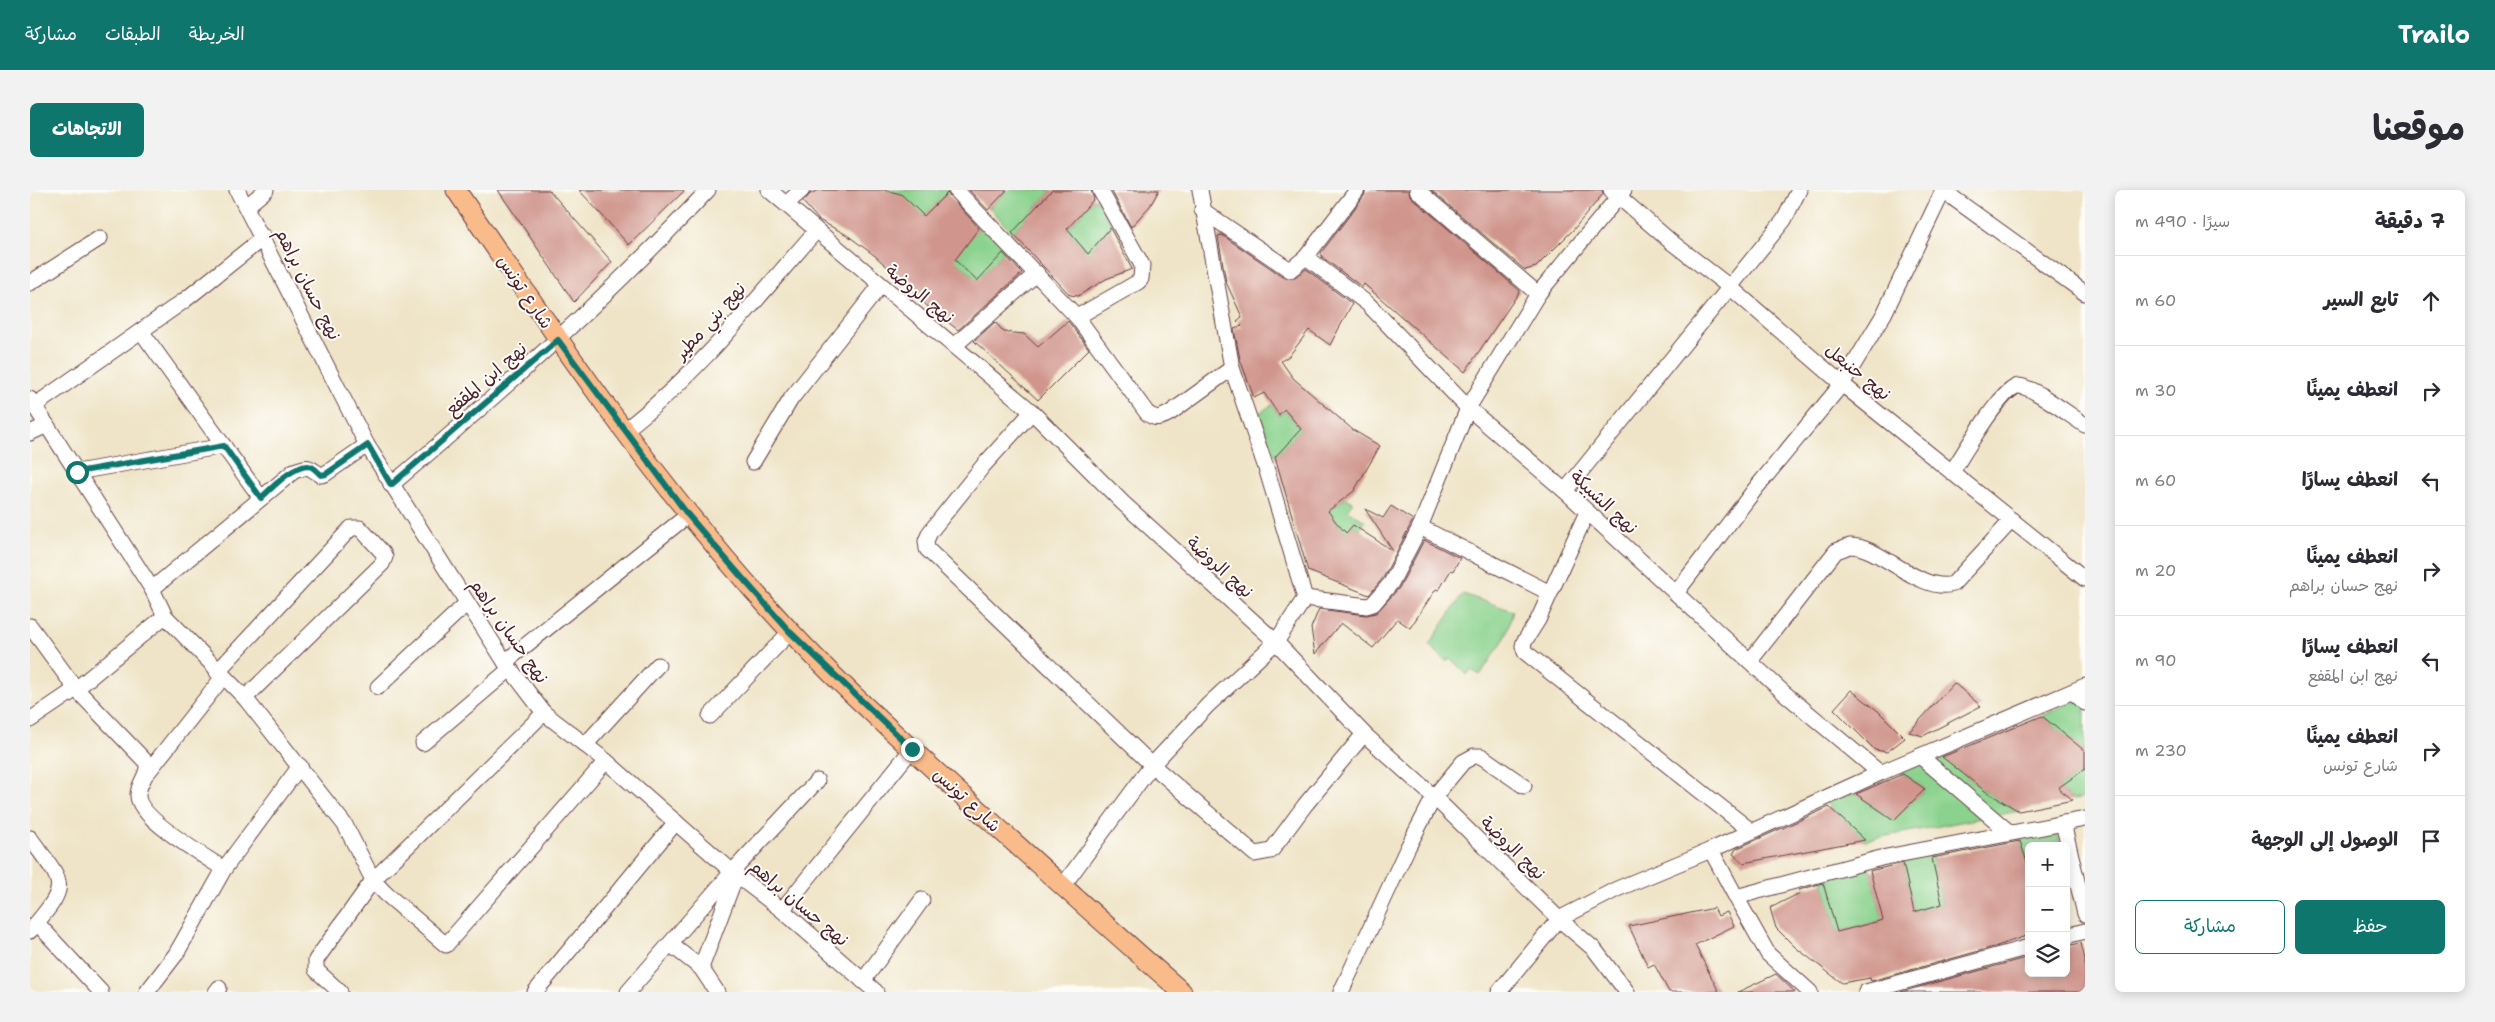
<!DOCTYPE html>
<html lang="ar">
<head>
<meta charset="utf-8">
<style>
  body { margin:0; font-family:"Shantell Sans","Playpen Sans Arabic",sans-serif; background:#f2f2f3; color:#2b2b33; direction:rtl }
  .controls { position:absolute; right:15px; bottom:15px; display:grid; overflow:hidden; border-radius:8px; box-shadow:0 2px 12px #0003 }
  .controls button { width:45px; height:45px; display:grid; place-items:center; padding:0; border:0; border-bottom:1px solid #e1e1e2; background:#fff; color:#2b2b33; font:25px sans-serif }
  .stop { position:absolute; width:15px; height:15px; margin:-11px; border:4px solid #0f766e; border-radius:50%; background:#fff }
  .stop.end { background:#0f766e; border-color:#fff; box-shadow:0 1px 5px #0008 }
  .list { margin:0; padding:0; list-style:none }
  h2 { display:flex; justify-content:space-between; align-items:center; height:65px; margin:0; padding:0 20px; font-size:21px }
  h2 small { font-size:16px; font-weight:400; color:#7c7c81 }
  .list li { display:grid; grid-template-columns:32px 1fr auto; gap:15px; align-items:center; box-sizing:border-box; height:90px; padding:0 20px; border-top:1px solid #e1e1e2 }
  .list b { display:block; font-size:19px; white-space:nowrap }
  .list p { margin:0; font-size:16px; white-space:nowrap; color:#7c7c81 }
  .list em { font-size:16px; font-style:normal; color:#7c7c81 }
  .actions { display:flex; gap:10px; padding:15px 20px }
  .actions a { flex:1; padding:11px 0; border:1px solid #0f766e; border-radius:8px; text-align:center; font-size:18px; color:#0f766e }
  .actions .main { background:#0f766e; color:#fff }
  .icon { flex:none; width:28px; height:28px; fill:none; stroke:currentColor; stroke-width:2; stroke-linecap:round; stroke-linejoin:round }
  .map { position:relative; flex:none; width:2055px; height:802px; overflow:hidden; direction:ltr; border-radius:8px }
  header { display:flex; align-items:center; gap:30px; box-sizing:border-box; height:70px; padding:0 25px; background:#0f766e; color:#fff }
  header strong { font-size:24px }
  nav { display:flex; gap:28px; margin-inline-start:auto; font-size:18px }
  .intro { display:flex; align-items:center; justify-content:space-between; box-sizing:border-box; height:120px; padding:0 30px }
  h1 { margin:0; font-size:35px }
  .button { padding:12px 22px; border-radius:8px; background:#0f766e; color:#fff; font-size:18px; font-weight:700 }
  main { display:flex; gap:30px; padding:0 30px }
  aside { flex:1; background:#fff; border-radius:8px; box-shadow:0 2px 12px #0003 }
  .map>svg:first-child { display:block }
</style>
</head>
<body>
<header>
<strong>Trailo</strong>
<nav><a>الخريطة</a><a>الطبقات</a><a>مشاركة</a></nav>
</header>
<div class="intro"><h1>موقعنا</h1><a class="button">الاتجاهات</a></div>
<main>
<aside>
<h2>7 دقيقة<small>سيرًا · 490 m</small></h2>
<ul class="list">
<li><svg class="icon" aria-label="ahead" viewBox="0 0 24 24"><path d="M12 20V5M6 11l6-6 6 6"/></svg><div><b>تابع السير</b></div><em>60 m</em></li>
<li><svg class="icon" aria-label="right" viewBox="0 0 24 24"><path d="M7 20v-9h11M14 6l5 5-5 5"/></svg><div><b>انعطف يمينًا</b></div><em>30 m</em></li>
<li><svg class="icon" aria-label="left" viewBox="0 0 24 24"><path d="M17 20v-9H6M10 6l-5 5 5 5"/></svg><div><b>انعطف يسارًا</b></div><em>60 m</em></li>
<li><svg class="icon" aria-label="right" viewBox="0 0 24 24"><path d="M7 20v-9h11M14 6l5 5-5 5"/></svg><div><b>انعطف يمينًا</b><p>نهج حسان براهم</p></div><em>20 m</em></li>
<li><svg class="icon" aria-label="left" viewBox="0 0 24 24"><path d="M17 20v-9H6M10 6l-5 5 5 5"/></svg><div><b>انعطف يسارًا</b><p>نهج ابن المقفع</p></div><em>90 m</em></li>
<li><svg class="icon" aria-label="right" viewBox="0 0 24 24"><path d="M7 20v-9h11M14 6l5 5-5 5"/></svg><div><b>انعطف يمينًا</b><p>شارع تونس</p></div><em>230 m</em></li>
<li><svg class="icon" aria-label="arrive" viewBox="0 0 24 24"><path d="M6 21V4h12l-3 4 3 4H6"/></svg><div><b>الوصول إلى الوجهة</b></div></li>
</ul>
<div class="actions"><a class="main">حفظ</a><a>مشاركة</a></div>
</aside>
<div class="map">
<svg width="2055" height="802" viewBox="0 0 2055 802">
  <rect width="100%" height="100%" fill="#fdfcf7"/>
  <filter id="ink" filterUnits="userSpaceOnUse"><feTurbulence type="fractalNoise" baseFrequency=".02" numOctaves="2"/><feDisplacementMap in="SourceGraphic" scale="10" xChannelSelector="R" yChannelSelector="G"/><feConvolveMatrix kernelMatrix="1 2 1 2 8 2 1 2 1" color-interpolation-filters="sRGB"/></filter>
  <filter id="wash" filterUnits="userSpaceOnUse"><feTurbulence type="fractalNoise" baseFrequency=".0096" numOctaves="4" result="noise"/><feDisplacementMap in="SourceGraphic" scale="20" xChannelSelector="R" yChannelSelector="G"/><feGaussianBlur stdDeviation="1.12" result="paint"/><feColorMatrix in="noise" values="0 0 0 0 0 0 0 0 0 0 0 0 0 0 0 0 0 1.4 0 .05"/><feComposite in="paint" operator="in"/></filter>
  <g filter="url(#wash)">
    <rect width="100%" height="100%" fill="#efe4c7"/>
    <!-- green -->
    <g fill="#8ad28d" stroke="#6a785c">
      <polygon points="856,0 917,0 918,2 894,26"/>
      <polygon points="977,0 1022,0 982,43 960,18"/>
      <polygon points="1066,8 1083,35 1058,64 1037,39"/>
      <polygon points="950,35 978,58 947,90 928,73 922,79 925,45 936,55"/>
      <polygon points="1242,215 1249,225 1256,221 1271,239 1245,267 1229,223"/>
      <polygon points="1316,308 1323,312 1317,320 1335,331 1330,340 1323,335 1316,343 1303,328 1289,328"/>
      <polygon points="1433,404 1483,421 1475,448 1450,485 1441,480 1437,485 1420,468 1416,471 1399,455"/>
      <polygon points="2048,508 2055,514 2055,561 2012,526"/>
      <polygon points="1910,565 1955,601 1989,621 1835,650 1794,611 1825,603 1864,630 1895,599 1866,579"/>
      <polygon points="2055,579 2055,608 2043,610 2028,598"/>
      <polygon points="2025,637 2031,656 1999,656 1999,678 1988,644"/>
      <polygon points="1901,662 1912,714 1884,722 1872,667"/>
      <polygon points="1839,676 1853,730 1807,742 1791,685"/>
    </g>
    <g id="blocks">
      <!-- building -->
      <g fill="#d0968d">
        <polygon points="468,0 519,0 582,72 544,112"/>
        <polygon points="549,0 655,0 599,55"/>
        <polygon points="789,0 854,0 871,4 894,26 917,3 949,38 925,70 947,91 973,63 992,83 928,140 897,116 880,97 844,65 817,45 789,30 773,12 780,4"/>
        <polygon points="939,0 977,0 958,20"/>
        <polygon points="1022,0 1061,0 1064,9 1037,39 1058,64 1080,38 1102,79 1076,89 1048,106 1040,105 982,43"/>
        <polygon points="1081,0 1129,0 1120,16 1101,37"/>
        <polygon points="1336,0 1378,0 1381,7 1490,101 1435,182 1334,94 1332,97 1292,67 1291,63 1334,6"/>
        <polygon points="1401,0 1572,0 1573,4 1543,40 1506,77 1495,80"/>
        <polygon points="1192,45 1255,88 1265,88 1276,79 1322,114 1300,155 1279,140 1259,166 1251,171 1263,188 1323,240 1350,256 1324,301 1298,321 1306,332 1316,343 1323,335 1363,361 1335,319 1353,328 1361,316 1383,330 1353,388 1339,405 1278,381 1245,267 1271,239 1254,219 1249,225 1234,203 1224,208 1210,169 1204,139 1212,136 1207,131 1212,127 1196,92 1188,46"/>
        <polygon points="1038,131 1059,159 1008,210 944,151 965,132 974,142 994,144 1008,157"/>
        <polygon points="1394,350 1430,368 1423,381 1421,380 1409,400 1406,399 1380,438 1367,429 1343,458 1311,433 1285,464 1281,438 1289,419 1336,425 1346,423 1369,398"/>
        <polygon points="1924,493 1951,516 1893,546 1879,542"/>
        <polygon points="1821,500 1848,521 1875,548 1857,562 1845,560 1804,519"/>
        <polygon points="2012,526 2055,561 2055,579 2028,598 2043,610 1989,621 1955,601 1912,567"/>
        <polygon points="1873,584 1895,599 1864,630 1826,604"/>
        <polygon points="1799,617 1835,650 1713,673 1703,664 1706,659"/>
        <polygon points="1990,651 1999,678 1999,745 1967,756 1841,791 1840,788 1812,793 1765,757 1746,738 1740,718 1770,703 1769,700 1793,693 1807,742 1853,730 1840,681 1873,673 1884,722 1912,714 1902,668"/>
        <polygon points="1684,718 1688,726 1697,722 1704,736 1665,755 1689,802 1639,802 1624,774 1618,777 1599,736"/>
        <polygon points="2051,753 2055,769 2055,802 1871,802 1999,767 1999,783 2036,783 2036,756"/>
        <polygon points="1746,784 1765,802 1708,802"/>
      </g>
    </g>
  </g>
  <g filter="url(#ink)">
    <use href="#blocks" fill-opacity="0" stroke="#633d42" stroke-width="1"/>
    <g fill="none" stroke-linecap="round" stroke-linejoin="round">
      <defs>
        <g id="minor">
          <polyline points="207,0 337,255 475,472 514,523 576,571 706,685 752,720 846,802"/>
          <polyline points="739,0 1002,222 1093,313 1246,452 1334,544 1404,607 1529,729 1564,759 1597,802"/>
          <polyline points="926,0 1047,127 1108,92 1111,89 1112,75 1070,0"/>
          <polyline points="1387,0 1508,104"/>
          <polyline points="1581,0 1640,51 1701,98 1812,194 2055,389"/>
          <polyline points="1912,0 2055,103"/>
          <polyline points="756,14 772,0"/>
          <polyline points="217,16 236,0"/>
          <polyline points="1172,20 1260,80 1276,67 1327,0"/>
          <polyline points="1276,67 1338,114 1438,218 1535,301 1753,502 1850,583"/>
          <polyline points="0,93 70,48"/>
          <path d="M1047,127L1117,223C1125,230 1131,228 1140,223L1202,178"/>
          <polyline points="111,141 231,308"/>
          <polyline points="924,156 1007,83"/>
          <polyline points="0,209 122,399"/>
          <polyline points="4,216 155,110 234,47"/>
          <polyline points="1002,222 953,276 900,342 896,351 897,359 1122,575 1225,664 1241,661 1275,615 1334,544"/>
          <path d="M595,240C668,184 726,109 786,41"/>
          <polyline points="0,243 17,235"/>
          <polyline points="723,272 761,209 850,96"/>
          <polyline points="47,282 194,256"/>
          <path d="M1922,282C1932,266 1973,196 1989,196C2002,196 2042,227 2055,235"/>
          <path d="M361,295C472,202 579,106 678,0"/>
          <polyline points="1535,301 1754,30 1769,0"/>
          <polyline points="1557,322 1508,430 1494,452 1493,456 1495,462 1721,641"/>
          <polyline points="1390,337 1520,403"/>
          <polyline points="1646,403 1726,298 1812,194 1854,124 1913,1"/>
          <polyline points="1275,408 1337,416 1343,414 1361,393 1390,337 1438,218 1508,104 1594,0"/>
          <path d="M0,436L46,499L117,573C119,586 108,592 108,605C107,628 176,667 194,679"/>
          <path d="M1720,471L1806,361C1810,360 1816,357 1820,356C1849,355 1891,404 1923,394L1982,330"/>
          <polyline points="475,472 658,325"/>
          <polyline points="187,482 321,338 330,338 353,363 355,367 352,374 215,508 315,635 343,690 514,523"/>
          <polyline points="348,497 436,414"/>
          <polyline points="2043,502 2055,513"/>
          <path d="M215,508L135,426L122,399L264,281C281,275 277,277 291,285L295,284L337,255"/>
          <polyline points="680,526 760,442"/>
          <polyline points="0,530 46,499 135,426"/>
          <polyline points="393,553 480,479"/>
          <polyline points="555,555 628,475"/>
          <polyline points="1890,566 1979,642"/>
          <polyline points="118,582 193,487"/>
          <polyline points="2033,633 2055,724"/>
          <path d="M0,648C36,697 40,693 0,741"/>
          <polyline points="1681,660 1706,707"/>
          <polyline points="1032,697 1122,575 1178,515 1246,452 1275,408 1237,281 1202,178 1170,0"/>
          <polyline points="752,720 882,559"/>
          <polyline points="7,733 71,802"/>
          <polyline points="2036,746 2055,741"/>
          <polyline points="640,754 671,778"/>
          <polyline points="833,791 892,710"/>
          <polyline points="117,802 146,764 194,679 270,576"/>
          <polyline points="186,802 189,798"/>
          <polyline points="310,802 286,780 286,770 343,690 355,703 416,755 576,571"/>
          <polyline points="505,802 646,632"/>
          <polyline points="598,802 702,682 787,591"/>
          <polyline points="687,802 671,778 706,685"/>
          <polyline points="1311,802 1377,659 1404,607 1433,572 1444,566 1451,566 1494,596"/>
          <polyline points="1469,802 1529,729 1587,699 1681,660 1850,583 2055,496"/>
          <polyline points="1780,802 1738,764 1706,707 1851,668 2055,629"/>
          <polyline points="1836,802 1999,757"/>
        </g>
        <path id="major" d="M426,0C529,152 633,305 758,439C806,491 860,539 912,587C991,659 1071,731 1152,802"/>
      </defs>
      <!-- minor casing -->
      <use href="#minor" stroke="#633d42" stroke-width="17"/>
      <!-- major casing -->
      <use href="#major" stroke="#633d42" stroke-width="21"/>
      <!-- minor -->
      <use href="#minor" stroke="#fff" stroke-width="15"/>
      <!-- major -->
      <use href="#major" stroke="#fabb8b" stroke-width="19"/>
    </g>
  </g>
  <g fill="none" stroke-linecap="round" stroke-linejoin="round" filter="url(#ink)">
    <!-- route -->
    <path stroke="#0f766e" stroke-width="6" d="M47,282L194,256L231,308C243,297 261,277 278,276C284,276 287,282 291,285L296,284L338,255L361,295L528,150L658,325L708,383L760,442L882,559"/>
  </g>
  <g text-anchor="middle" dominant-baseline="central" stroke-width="4" stroke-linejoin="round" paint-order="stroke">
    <!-- street labels -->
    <g font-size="18" fill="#4a1f2b" stroke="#fdfcf7">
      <text transform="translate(278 94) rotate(63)">نهج حسان براهم</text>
      <text transform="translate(495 102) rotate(56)">شارع تونس</text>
      <text transform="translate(890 104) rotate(39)">نهج الروضة</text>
      <text transform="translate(680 131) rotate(-48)">نهج بني مطير</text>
      <text transform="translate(1828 182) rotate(39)">نهج حنبعل</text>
      <text transform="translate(456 189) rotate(-41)">نهج ابن المقفع</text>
      <text transform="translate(1574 312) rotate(43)">نهج الشبيكة</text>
      <text transform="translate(1190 377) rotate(42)">نهج الروضة</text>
      <text transform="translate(479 441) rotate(55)">نهج حسان براهم</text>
      <text transform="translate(937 610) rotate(43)">شارع تونس</text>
      <text transform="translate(1483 658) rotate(44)">نهج الروضة</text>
      <text transform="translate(769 713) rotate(40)">نهج حسان براهم</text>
    </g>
  </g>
</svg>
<div class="controls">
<button>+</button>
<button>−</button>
<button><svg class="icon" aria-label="layers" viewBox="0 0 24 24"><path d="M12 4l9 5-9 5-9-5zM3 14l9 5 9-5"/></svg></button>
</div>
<div class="stop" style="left:47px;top:282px"></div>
<div class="stop end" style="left:882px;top:559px"></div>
</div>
</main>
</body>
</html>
